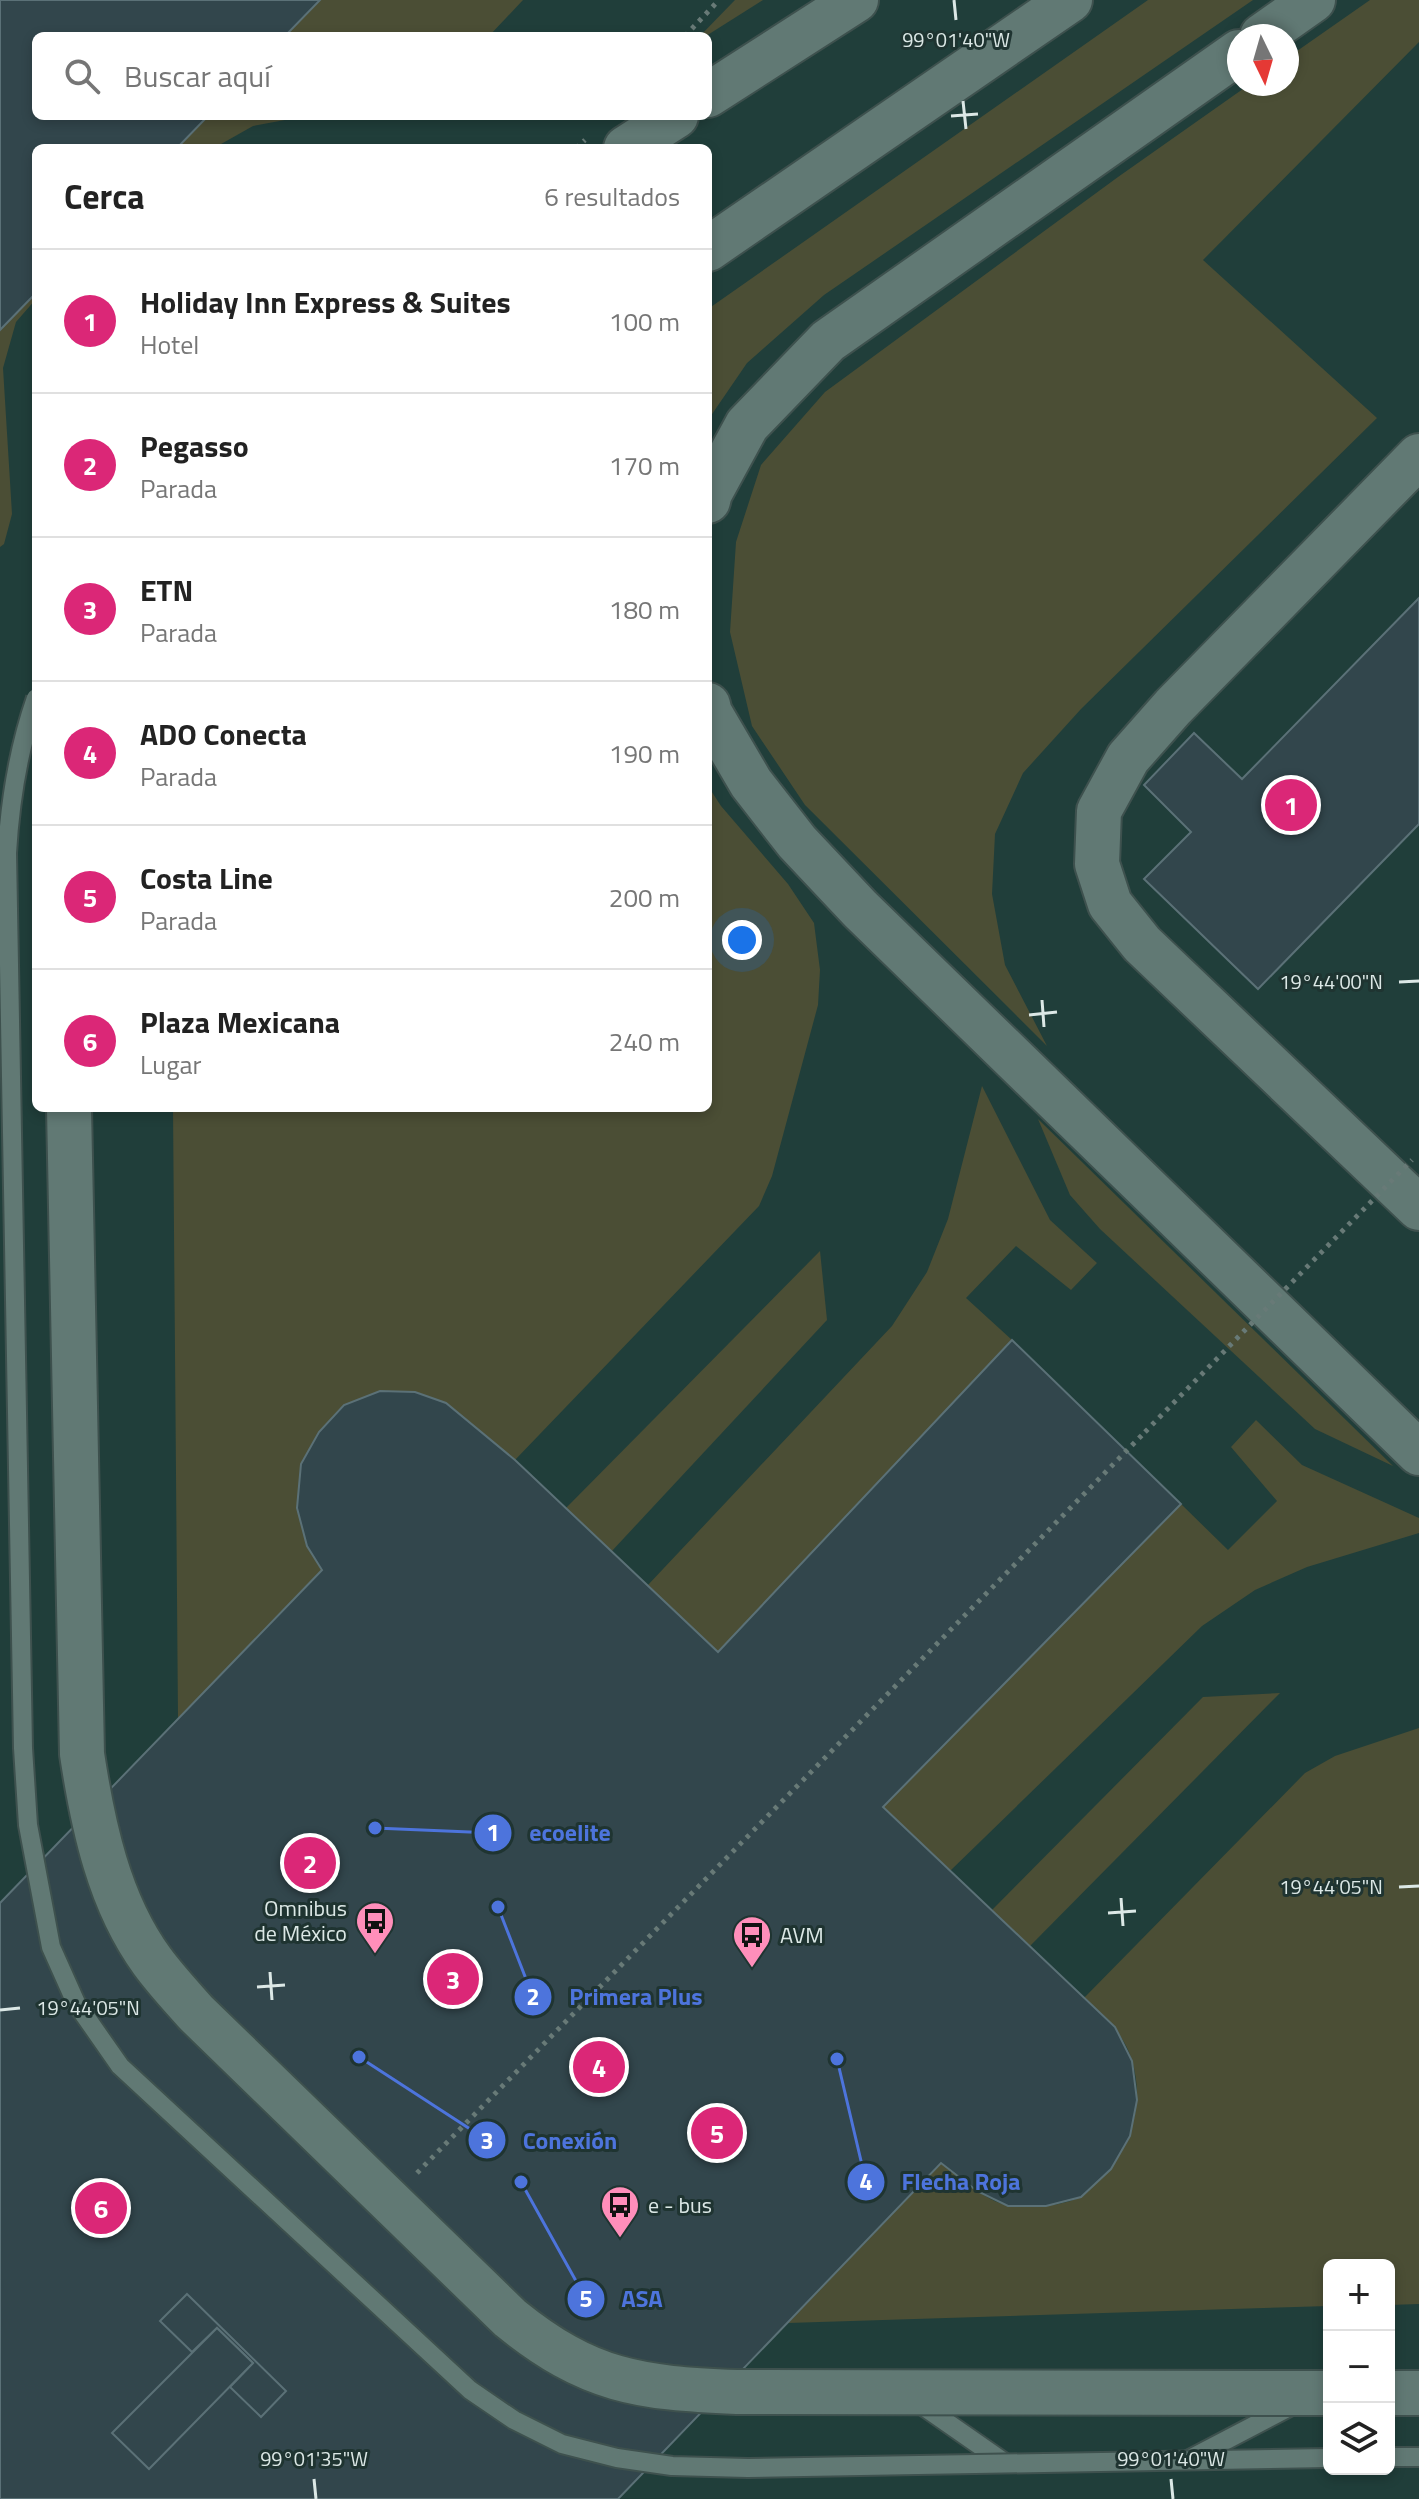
<!DOCTYPE html>
<html lang="es">
<head>
<meta charset="utf-8">
<style>
  body { margin:0; font-family:"Titillium Web",sans-serif; background:#f2f2f2; color:#222 }
  .controls { position:absolute; right:24px; bottom:24px; display:grid; overflow:hidden; border-radius:12px; box-shadow:0 4px 12px #0003 }
  .controls button { width:72px; height:72px; display:grid; place-items:center; padding:0; border:0; border-bottom:2px solid #e0e0e0; background:#fff; color:#222; font:40px sans-serif }
  .compass { position:absolute; left:1227px; top:24px; width:72px; height:72px; border-radius:50%; background:#fff; box-shadow:0 4px 12px #0003; rotate:175deg }
  .you { position:absolute; left:742px; top:940px; width:28px; height:28px; margin:-20px; border:6px solid #fff; border-radius:50%; background:#1a73e8; box-shadow:0 0 0 12px #1a73e833 }
  .badge { display:grid; place-items:center; width:52px; height:52px; border-radius:50%; background:#db2777; color:#fff; font-size:26px; font-weight:700 }
  .pin { position:absolute; translate:-50% -50%; border:4px solid #fff; box-shadow:0 2px 8px #0006 }
  .list { margin:0; padding:0; list-style:none }
  h2 { display:flex; justify-content:space-between; align-items:center; height:104px; margin:0; padding:0 32px; font-size:34px }
  h2 small { font-size:26px; font-weight:400; color:#767676 }
  .list li { display:grid; grid-template-columns:52px 1fr auto; gap:24px; align-items:center; box-sizing:border-box; height:144px; padding:0 32px; border-top:2px solid #e0e0e0 }
  .list b { display:block; font-size:30px; white-space:nowrap }
  .list p { margin:0; font-size:26px; white-space:nowrap; color:#767676 }
  .list em { font-size:26px; font-style:normal; color:#767676 }
  .icon { flex:none; width:44px; height:44px; fill:none; stroke:currentColor; stroke-width:2; stroke-linecap:round; stroke-linejoin:round }
  .map { position:relative; flex:none; width:1419px; height:2499px; overflow:hidden }
  .search { position:absolute; background:#fff; box-shadow:0 4px 12px #0003; left:32px; top:32px; width:680px; height:88px; display:flex; align-items:center; gap:20px; box-sizing:border-box; padding:0 28px; border-radius:12px; color:#767676; font-size:30px }
  .panel { position:absolute; background:#fff; box-shadow:0 4px 12px #0003; left:32px; top:144px; width:680px; height:968px; border-radius:12px }
  .map>svg:first-child { display:block }
</style>
</head>
<body>
<div class="map">
<svg width="1419" height="2499" viewBox="0 0 1419 2499">
  <rect width="100%" height="100%" fill="#1f3431"/>
  <!-- built -->
  <path fill="#203e3a" fill-rule="evenodd" d="M0,0H1419V2499H0ZM36,36H708V116H36ZM1239,36H1287V84H1239ZM36,148H708V1108H36ZM1329,2265H1389V2469H1329Z"/>
  <!-- green -->
  <g fill="#4b4e35">
    <polygon points="320,0 523,0 489,36 285,36"/>
    <polygon points="735,0 763,0 706,36 700,36"/>
    <polygon points="1148,0 1253,0 824,295 747,363 708,420 708,309"/>
    <polygon points="1370,0 1419,0 1419,42 1203,260 1377,418 1081,709 1023,773 995,834 992,894 1005,965 1047,1046 805,805 752,726 730,632 736,542 761,465 825,392 1118,177 1250,84 1287,84 1287,58"/>
    <polygon points="208,116 365,116 301,117 253,126 214,148 177,148"/>
    <polygon points="36,293 36,299 16,322 3,368 12,514 4,544 0,547 0,330"/>
    <polygon points="708,786 721,806 788,884 814,923 820,970 818,1005 772,1176 759,1206 515,1460 380,1391 344,1405 319,1432 301,1464 297,1508 307,1546 322,1570 178,1719 173,1108 708,1108"/>
    <polygon points="982,1086 1050,1220 1097,1263 1071,1290 1016,1246 966,1298 1012,1340 718,1652 647,1586 892,1326 927,1272 948,1219"/>
    <polygon points="1038,1119 1393,1466 1315,1429 1100,1229 1070,1195"/>
    <polygon points="820,1251 827,1320 611,1552 565,1509"/>
    <polygon points="1256,1420 1302,1465 1419,1518 1419,1533 1307,1567 1255,1590 1202,1626 950,1871 883,1807 1181,1504 1228,1550 1277,1501 1231,1447"/>
    <polygon points="1280,1693 1030,1946 992,1910 1203,1697"/>
    <path d="M1419,1728V2304L1389,2305V2265H1329V2306L788,2323L941,2163C961,2179 984,2200 1009,2206C1027,2209 1065,2206 1082,2196C1086,2194 1091,2188 1095,2184C1129,2153 1146,2106 1132,2061C1125,2035 1104,2016 1084,1998L1305,1773L1335,1756Z"/>
  </g>
  <!-- building -->
  <g fill="#32464c" stroke="#5b7177" stroke-width="2">
    <polygon points="0,0 320,0 285,36 36,36 36,116 208,116 177,148 36,148 36,293 0,330"/>
    <polygon points="1419,598 1419,824 1258,989 1144,879 1191,832 1144,785 1194,733 1242,779"/>
    <polygon points="1012,1340 1181,1504 883,1807 1115,2027 1132,2061 1137,2100 1130,2136 1111,2169 1081,2197 1046,2206 1008,2206 977,2191 941,2163 618,2499 0,2499 0,1903 322,1570 307,1546 297,1508 301,1464 319,1432 344,1405 380,1391 415,1392 446,1403 515,1460 718,1652"/>
    <polygon points="187,2294 286,2391 261,2417 230,2387 253,2363 217,2328 192,2352 160,2321"/>
    <polygon points="217,2328 253,2363 149,2469 112,2433"/>
  </g>
  <g fill="none" stroke-linecap="round" stroke-linejoin="round">
    <defs>
      <g id="service">
        <polyline points="916,2401 1005,2463"/>
        <polyline points="1389,2457 1419,2457"/>
        <polyline points="1188,2460 1295,2404"/>
      </g>
      <polyline id="tertiary" points="1419,456 1173,707 1128,758 1099,811 1097,864 1110,904 1142,944 1419,1208"/>
      <g id="secondary">
        <polyline points="1262,36 1313,0"/>
        <polyline points="708,95 856,0"/>
        <polyline points="626,148 676,116"/>
        <polyline points="708,249 1070,0"/>
        <polyline points="708,501 710,493 747,425 828,341 1239,52"/>
        <polyline points="708,705 710,713 751,783 797,842 860,909 1419,1453"/>
        <polyline points="1389,2393 1419,2393"/>
      </g>
    </defs>
    <!-- service casing -->
    <use href="#service" stroke="#3e514e" stroke-width="22"/>
    <!-- tertiary casing -->
    <use href="#tertiary" stroke="#3e514e" stroke-width="48"/>
    <!-- secondary casing -->
    <use href="#secondary" stroke="#3e514e" stroke-width="48"/>
    <!-- path -->
    <g stroke="#687a77" stroke-width="5" stroke-dasharray="4 6" stroke-linecap="butt">
      <polyline points="685,36 719,0"/>
      <polyline points="576,148 585,140"/>
      <polyline points="417,2173 1145,1432"/>
    </g>
    <!-- service -->
    <use href="#service" stroke="#617974" stroke-width="18"/>
    <!-- tertiary -->
    <use href="#tertiary" stroke="#617974" stroke-width="44"/>
    <!-- secondary -->
    <use href="#secondary" stroke="#617974" stroke-width="44"/>
    <defs>
      <path id="service-bridge" d="M36,698C19,747 10,801 7,853L23,1748L28,1825L51,1947L76,2003L120,2066L470,2390L514,2420L562,2444L617,2458L672,2466L748,2468L1329,2458"/>
      <path id="secondary-bridge" d="M69,1108L82,1754C93,1826 109,1902 152,1961C165,1979 181,1996 196,2013L510,2318C589,2382 639,2388 737,2392L1329,2393"/>
    </defs>
    <!-- service-bridge casing -->
    <use href="#service-bridge" stroke="#3e514e" stroke-width="22" stroke-linecap="butt"/>
    <!-- secondary-bridge casing -->
    <use href="#secondary-bridge" stroke="#3e514e" stroke-width="48" stroke-linecap="butt"/>
    <!-- path-bridge -->
    <polyline stroke="#687a77" stroke-width="5" stroke-dasharray="4 6" stroke-linecap="butt" points="1145,1432 1412,1160"/>
    <!-- service-bridge -->
    <use href="#service-bridge" stroke="#617974" stroke-width="18"/>
    <!-- secondary-bridge -->
    <use href="#secondary-bridge" stroke="#617974" stroke-width="44"/>
  </g>
  <!-- ticks -->
  <path fill="none" stroke="#dce8e6" stroke-width="3" d="M954,0L956,20M963,101L966,129M951,116L978,114M1399,982L1419,981M1042,1000L1044,1027M1029,1015L1057,1012M1399,1887L1419,1886M1121,1898L1123,1926M1108,1913L1136,1911M270,1972L272,2000M257,1987L285,1985M0,2010L20,2008M314,2479L316,2499M1171,2479L1173,2499"/>
  <!-- icons -->
  <defs>
    <symbol id="bus-pin" viewBox="-11 -11 22 30"><path d="M0 17L-7.5 6A9.5 9.5 0 1 1 7.5 6Z" fill="#ff8eba" stroke="#1f3431"/><path d="M-5-6H5V4H4V6H2V4H-2V6H-4V4H-5ZM-3.5-4V0h7V-4ZM-3.5 1.2v1.5H-2V1.2ZM2 1.2v1.5H3.5V1.2Z" fill="#111"/></symbol>
  </defs>
  <g fill-rule="evenodd">
    <use href="#bus-pin" x="353" y="1899" width="44" height="60"/>
    <use href="#bus-pin" x="730" y="1913" width="44" height="60"/>
    <use href="#bus-pin" x="598" y="2183" width="44" height="60"/>
  </g>
  <g text-anchor="middle" dominant-baseline="central" stroke-width="6" stroke-linejoin="round" paint-order="stroke">
    <!-- poi labels -->
    <g font-size="22" fill="#dce8e6" stroke="#1f3431" text-anchor="start">
      <text x="347" y="1908" text-anchor="end">Omnibus<tspan x="347" dy="25">de México</tspan></text>
      <text x="780" y="1935">AVM</text>
      <text x="648" y="2205">e - bus</text>
    </g>
  </g>
  <g font-size="20" text-anchor="middle" fill="#dce8e6" stroke="#1f3431" stroke-width="6" stroke-linejoin="round" paint-order="stroke">
    <text x="956" y="47">99°01'40"W</text>
    <text x="1331" y="989">19°44'00"N</text>
    <text x="1331" y="1894">19°44'05"N</text>
    <text x="88" y="2015">19°44'05"N</text>
    <text x="314" y="2466">99°01'35"W</text>
    <text x="1171" y="2466">99°01'40"W</text>
  </g>
  <!-- callouts -->
  <path fill="none" stroke="#4d74dc" stroke-width="3" d="M375 1828L493 1833M498 1907L533 1997M359 2057L487 2140M837 2059L866 2182M521 2182L586 2299"/>
  <g fill="#4d74dc" stroke="#1f3431" stroke-width="3">
    <circle cx="375" cy="1828" r="8"/>
    <circle cx="498" cy="1907" r="8"/>
    <circle cx="359" cy="2057" r="8"/>
    <circle cx="837" cy="2059" r="8"/>
    <circle cx="521" cy="2182" r="8"/>
    <circle cx="493" cy="1833" r="20"/>
    <circle cx="533" cy="1997" r="20"/>
    <circle cx="487" cy="2140" r="20"/>
    <circle cx="866" cy="2182" r="20"/>
    <circle cx="586" cy="2299" r="20"/>
  </g>
  <g font-size="24" text-anchor="middle" font-weight="bold" fill="#fff">
    <text x="493" y="1841">1</text>
    <text x="533" y="2005">2</text>
    <text x="487" y="2149">3</text>
    <text x="866" y="2190">4</text>
    <text x="586" y="2307">5</text>
  </g>
  <g font-size="24" text-anchor="middle" font-weight="bold" fill="#4d74dc" stroke="#1f3431" stroke-width="6" stroke-linejoin="round" paint-order="stroke">
    <text x="570" y="1841">ecoelite</text>
    <text x="636" y="2005">Primera Plus</text>
    <text x="570" y="2149">Conexión</text>
    <text x="961" y="2190">Flecha Roja</text>
    <text x="642" y="2307">ASA</text>
  </g>
</svg>
<div class="controls">
<button>+</button>
<button>−</button>
<button><svg class="icon" aria-label="layers" viewBox="0 0 24 24"><path d="M12 4l9 5-9 5-9-5zM3 14l9 5 9-5"/></svg></button>
</div>
<svg class="compass" viewBox="-18 -18 36 36"><path d="M0-13l5 13h-10z" fill="#e53935"/><path d="M0 13l5-13h-10z" fill="#767676"/></svg>
<div class="you"></div>
<div class="pin badge" style="left:1291px;top:805px">1</div>
<div class="pin badge" style="left:310px;top:1863px">2</div>
<div class="pin badge" style="left:453px;top:1979px">3</div>
<div class="pin badge" style="left:599px;top:2067px">4</div>
<div class="pin badge" style="left:717px;top:2133px">5</div>
<div class="pin badge" style="left:101px;top:2208px">6</div>
<div class="search"><svg class="icon" aria-label="search" viewBox="0 0 24 24"><circle cx="10" cy="10" r="6"/><path d="M15 15l6 6"/></svg>Buscar aquí</div>
<section class="panel">
<h2>Cerca<small>6 resultados</small></h2>
<ul class="list">
<li><span class="badge">1</span><div><b>Holiday Inn Express &amp; Suites</b><p>Hotel</p></div><em>100 m</em></li>
<li><span class="badge">2</span><div><b>Pegasso</b><p>Parada</p></div><em>170 m</em></li>
<li><span class="badge">3</span><div><b>ETN</b><p>Parada</p></div><em>180 m</em></li>
<li><span class="badge">4</span><div><b>ADO Conecta</b><p>Parada</p></div><em>190 m</em></li>
<li><span class="badge">5</span><div><b>Costa Line</b><p>Parada</p></div><em>200 m</em></li>
<li><span class="badge">6</span><div><b>Plaza Mexicana</b><p>Lugar</p></div><em>240 m</em></li>
</ul>
</section>
</div>
</body>
</html>
